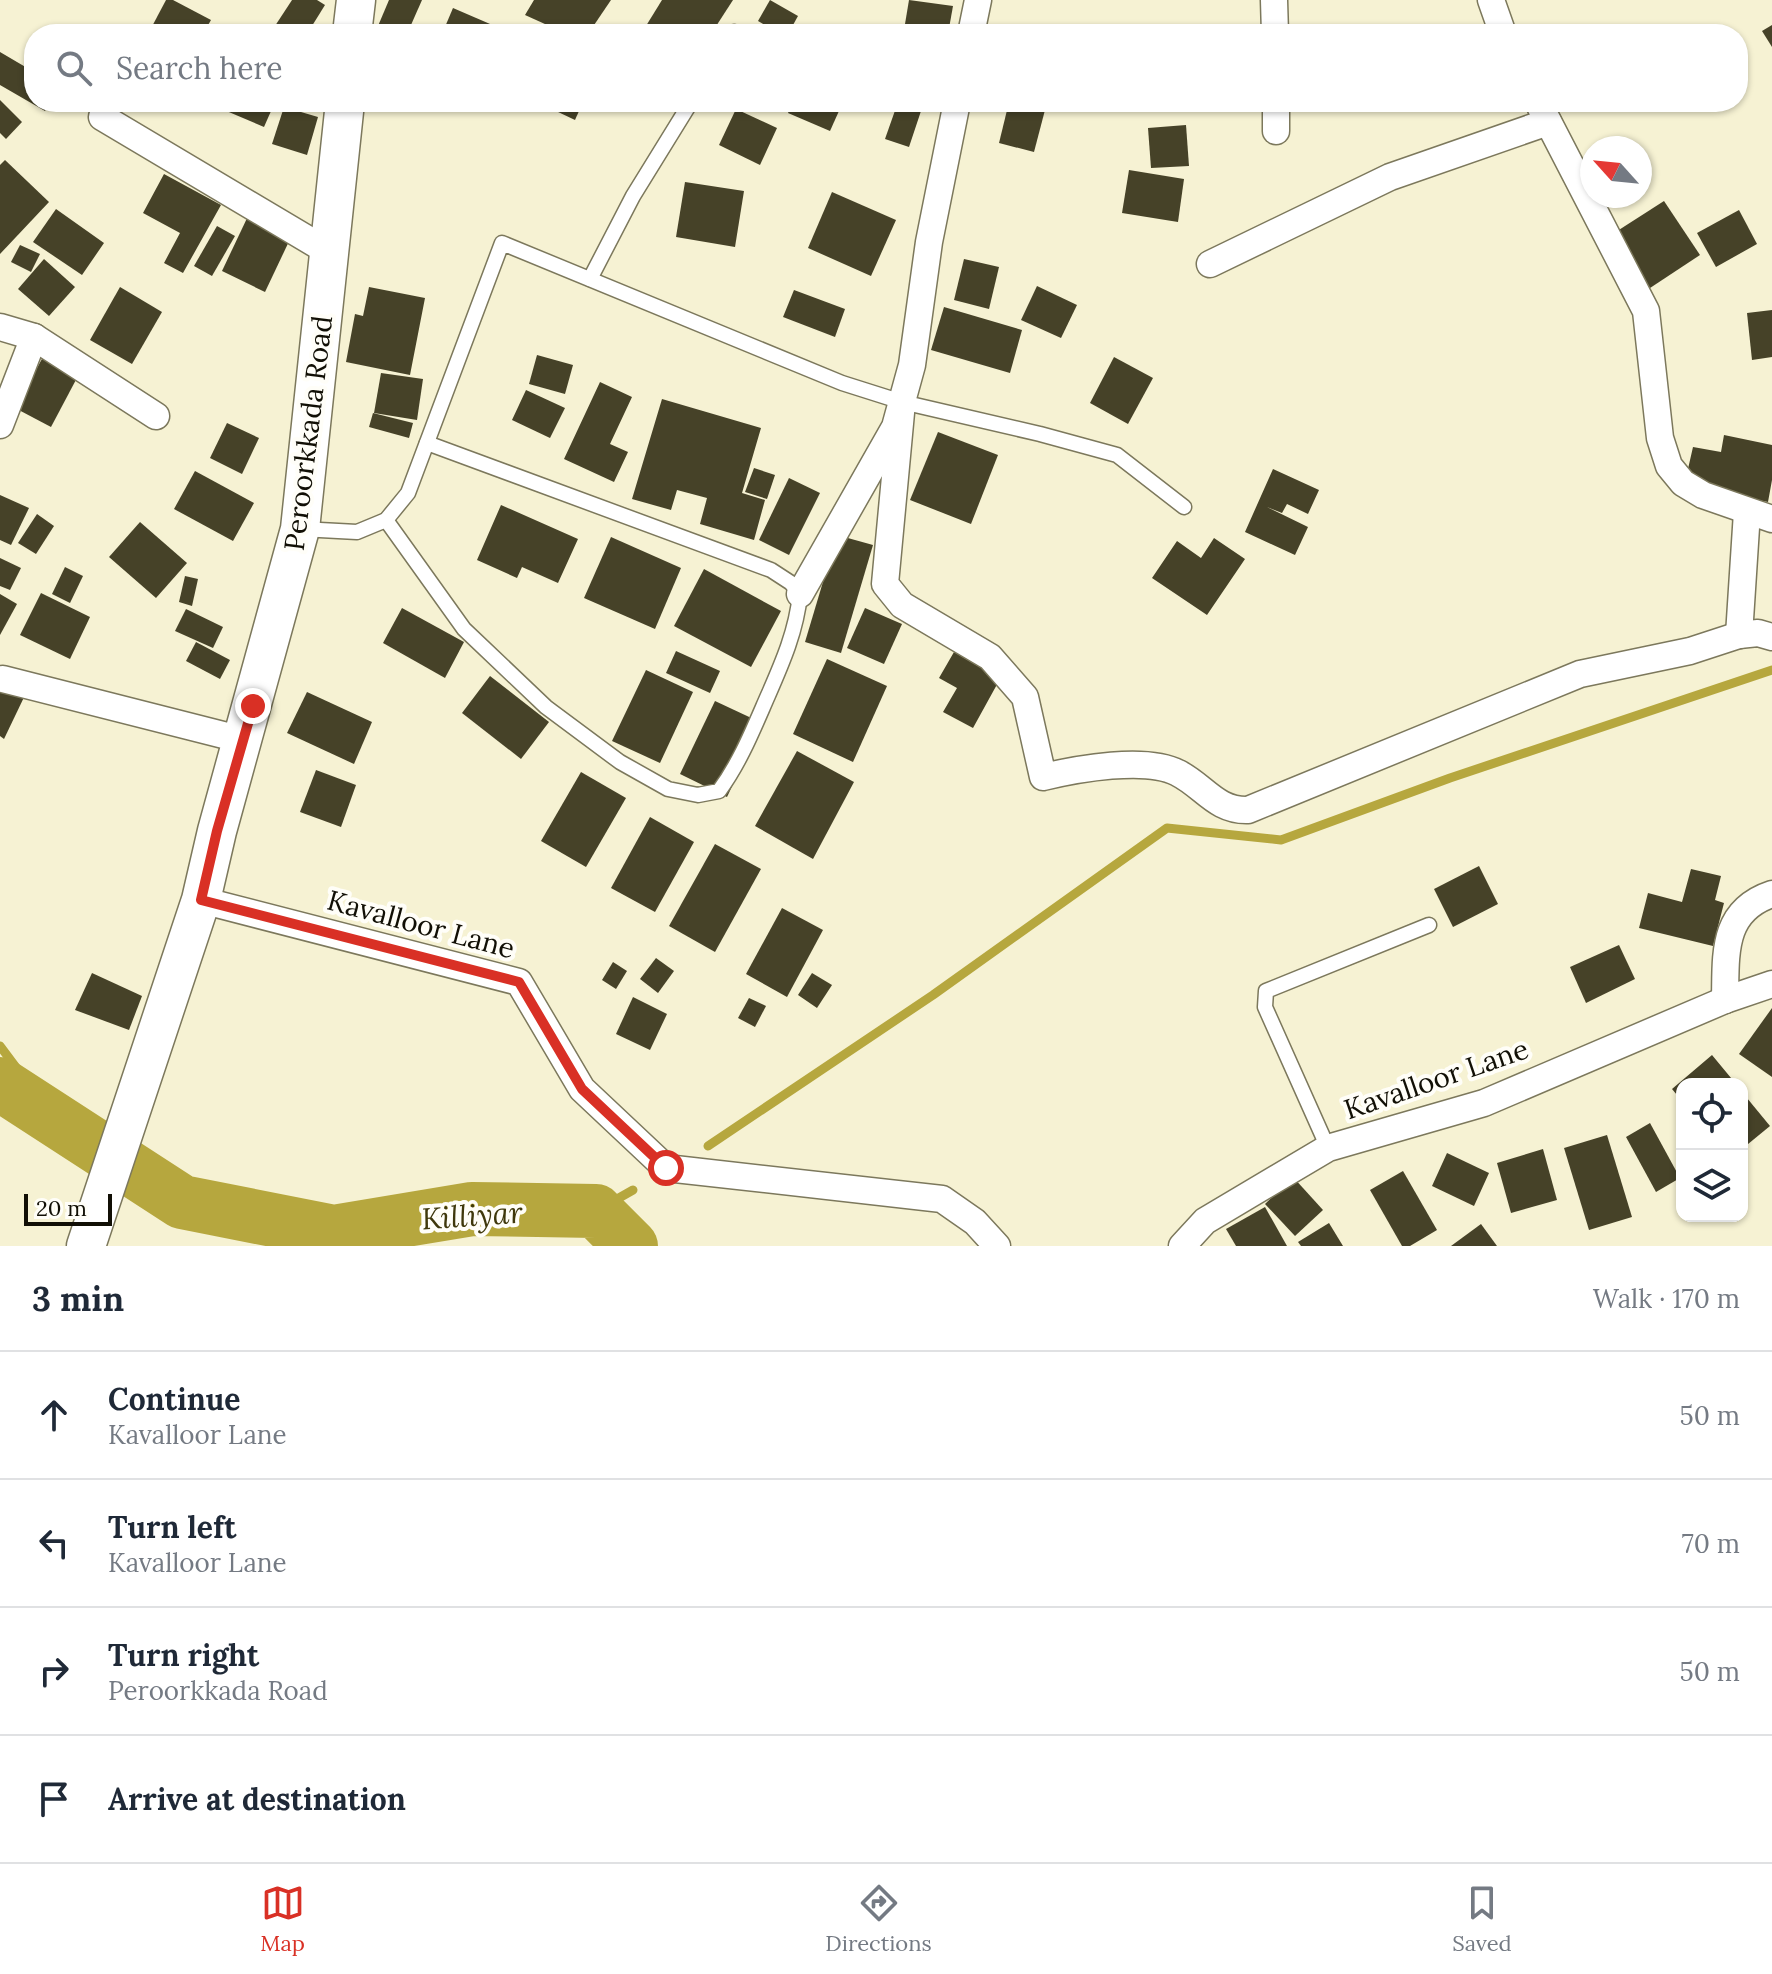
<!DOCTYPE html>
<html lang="en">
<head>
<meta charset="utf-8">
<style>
  body { margin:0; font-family:Lora,serif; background:#f6f6f7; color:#1f2937 }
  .controls { position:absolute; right:24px; bottom:24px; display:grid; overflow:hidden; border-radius:16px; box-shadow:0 2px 6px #0004 }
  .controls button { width:72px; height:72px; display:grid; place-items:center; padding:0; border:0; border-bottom:2px solid #e0e1e3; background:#fff; color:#1f2937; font:40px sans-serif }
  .compass { position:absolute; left:1580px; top:136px; width:72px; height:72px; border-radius:50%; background:#fff; box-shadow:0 2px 6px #0004; rotate:297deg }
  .scale { position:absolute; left:24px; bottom:20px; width:88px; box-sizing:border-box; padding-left:8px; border:4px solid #110f05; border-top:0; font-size:22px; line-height:28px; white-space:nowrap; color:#110f05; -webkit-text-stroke:6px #fffef8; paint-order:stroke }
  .stop { position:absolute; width:24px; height:24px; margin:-18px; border:6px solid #d93025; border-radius:50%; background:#fff }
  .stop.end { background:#d93025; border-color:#fff; box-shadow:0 2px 8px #0008 }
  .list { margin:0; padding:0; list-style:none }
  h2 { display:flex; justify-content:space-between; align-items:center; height:104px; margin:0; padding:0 32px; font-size:34px }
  h2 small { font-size:26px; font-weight:400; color:#747a83 }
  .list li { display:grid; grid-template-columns:52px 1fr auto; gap:24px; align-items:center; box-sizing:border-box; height:128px; padding:0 32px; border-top:2px solid #e0e1e3 }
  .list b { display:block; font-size:30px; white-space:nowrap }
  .list p { margin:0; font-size:26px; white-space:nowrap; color:#747a83 }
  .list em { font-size:26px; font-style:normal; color:#747a83 }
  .icon { flex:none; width:44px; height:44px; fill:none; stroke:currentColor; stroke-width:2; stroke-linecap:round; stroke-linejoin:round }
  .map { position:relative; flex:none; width:1772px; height:1246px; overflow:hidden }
  .search { position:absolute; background:#fff; box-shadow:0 2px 6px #0004; left:24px; right:24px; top:24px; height:88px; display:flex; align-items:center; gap:20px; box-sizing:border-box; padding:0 28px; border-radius:32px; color:#747a83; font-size:30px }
  .sheet { height:616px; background:#fff }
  nav { display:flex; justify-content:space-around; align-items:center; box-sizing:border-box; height:112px; border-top:2px solid #e0e1e3; background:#fff; font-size:22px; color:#747a83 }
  nav a { display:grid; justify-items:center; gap:4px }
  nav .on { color:#d93025 }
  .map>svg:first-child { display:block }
</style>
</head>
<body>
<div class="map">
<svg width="1772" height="1246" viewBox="0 0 1772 1246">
  <rect width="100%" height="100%" fill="#f6f2d3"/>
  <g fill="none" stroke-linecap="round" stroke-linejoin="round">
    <!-- stream -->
    <g stroke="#b6a73e" stroke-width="9">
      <polyline points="0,1046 53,1117"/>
      <polyline points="708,1146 933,995 1167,828 1281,840 1450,778 1772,670"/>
      <polyline points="596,1211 633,1190"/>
    </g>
    <!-- river -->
    <polyline stroke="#b6a73e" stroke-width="54" points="0,1084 182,1202 334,1232 472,1209 596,1211 631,1246"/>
  </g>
  <!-- building -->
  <g fill="#464228">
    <polygon points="166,0 173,0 211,20 203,34 148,34"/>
    <polygon points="292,0 317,0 325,5 307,34 281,34 273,29"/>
    <polygon points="389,0 422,0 407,34 395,34 378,26"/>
    <polygon points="534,0 611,0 588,34 567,34 525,15"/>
    <polygon points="662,0 733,0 711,34 641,34"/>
    <polygon points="770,0 798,16 788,34 781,34 758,21"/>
    <polygon points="909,0 953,6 948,34 904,30"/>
    <polygon points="453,8 497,27 494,34 442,34"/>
    <polygon points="1772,25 1772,47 1762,31"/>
    <polygon points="0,52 34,72 34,102 50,102 45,111 0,85"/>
    <polygon points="0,100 22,122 6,139 0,133"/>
    <polygon points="220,102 275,102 264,127 217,107"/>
    <polygon points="537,102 583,102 575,120"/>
    <polygon points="793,102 843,102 830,131 788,113"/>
    <polygon points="898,102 924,102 909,147 885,139"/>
    <polygon points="1009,102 1045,110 1034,152 999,143"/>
    <polygon points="284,107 318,117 307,155 272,144"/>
    <polygon points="736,109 777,128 760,165 719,145"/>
    <polygon points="1186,125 1189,166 1151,168 1148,128"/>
    <polygon points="5,160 49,202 0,254 0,165"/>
    <polygon points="1129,170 1184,179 1178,222 1122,213"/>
    <polygon points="164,174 221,205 183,273 164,263 180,233 143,213"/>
    <polygon points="685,182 744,191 735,247 676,237"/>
    <polygon points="832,192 896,220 871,276 808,248"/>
    <polygon points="1664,201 1700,255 1647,290 1611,235"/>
    <polygon points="56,209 104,243 82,275 33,242"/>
    <polygon points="1739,210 1757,244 1716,267 1697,233"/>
    <polygon points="249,214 292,235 265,292 222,271"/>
    <polygon points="217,226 235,236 212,276 194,266"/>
    <polygon points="20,245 40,254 31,272 11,262"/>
    <polygon points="44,259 75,287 49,316 18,289"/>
    <polygon points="964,259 999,267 989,309 954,300"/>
    <polygon points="1037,286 1077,305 1061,338 1021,320"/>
    <polygon points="120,287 162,312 132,364 90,340"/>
    <polygon points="369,287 425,298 410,375 346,362 355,314 363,316"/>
    <polygon points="794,290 845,309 835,337 783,317"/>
    <polygon points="944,307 1022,330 1010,373 931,350"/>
    <polygon points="1772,310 1772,357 1752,360 1747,313"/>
    <polygon points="537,355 573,365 565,394 529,384"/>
    <polygon points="43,357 78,376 51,427 15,408"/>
    <polygon points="1114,357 1153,378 1128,424 1090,403"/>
    <polygon points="381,373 423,379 417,420 374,413"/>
    <polygon points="600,382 632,397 610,444 628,452 614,482 564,459"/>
    <polygon points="526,390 565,408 550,438 512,420"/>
    <polygon points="662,399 761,428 742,493 765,500 754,540 700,524 707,498 677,490 671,510 632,499"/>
    <polygon points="373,413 413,423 409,438 369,427"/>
    <polygon points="227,423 259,438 242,474 210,458"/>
    <polygon points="938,432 998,455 971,524 910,500"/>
    <polygon points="1724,435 1772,445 1772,480 1768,502 1737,496 1737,493 1685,482 1693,447 1721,452"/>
    <polygon points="754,468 775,475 767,499 745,492"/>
    <polygon points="1273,469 1319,490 1308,514 1287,504 1282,513 1267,507 1308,527 1295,555 1245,532"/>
    <polygon points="195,471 254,503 233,541 174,509"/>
    <polygon points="789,478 820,493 789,555 759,540"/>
    <polygon points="0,495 29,508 11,545 0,540"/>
    <polygon points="501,505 578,539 558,583 522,567 517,578 477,560"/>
    <polygon points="37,514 54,526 36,554 18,543"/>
    <polygon points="140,522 187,563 156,598 109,557"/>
    <polygon points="837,535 873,545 841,653 805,642"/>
    <polygon points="611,537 681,568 655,629 584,598"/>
    <polygon points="1214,538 1245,559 1207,615 1152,578 1177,541 1201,558"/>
    <polygon points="0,558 21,568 10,590 0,586"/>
    <polygon points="65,567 83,576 70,603 52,594"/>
    <polygon points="704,569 781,611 751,667 674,626"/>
    <polygon points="185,576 198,579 192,606 179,602"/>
    <polygon points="41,593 90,617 70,659 20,635"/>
    <polygon points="0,594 17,604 0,635"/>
    <polygon points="402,608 464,642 445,678 383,643"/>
    <polygon points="865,608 902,624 884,664 847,648"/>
    <polygon points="186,609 223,627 213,648 175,631"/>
    <polygon points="196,642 230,660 220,679 186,661"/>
    <polygon points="676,651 720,671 710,693 666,673"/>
    <polygon points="954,652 1000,679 973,728 943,712 957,688 939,678"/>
    <polygon points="827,659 887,686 853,762 793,734"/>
    <polygon points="646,670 693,692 660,763 612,741"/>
    <polygon points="490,676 549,722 521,759 462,713"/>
    <polygon points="0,678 27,691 4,739 0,736"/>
    <polygon points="307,692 372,722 354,764 287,733"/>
    <polygon points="715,701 762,723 727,797 680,774"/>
    <polygon points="797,751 854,782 813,859 755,826"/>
    <polygon points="316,770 356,785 341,827 300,812"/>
    <polygon points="581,772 626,798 586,867 541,841"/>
    <polygon points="650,817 694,842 655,912 611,888"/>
    <polygon points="715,844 761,869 715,952 669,926"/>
    <polygon points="1479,866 1498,904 1453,927 1434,889"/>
    <polygon points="1691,869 1721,876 1715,900 1724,903 1713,946 1639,928 1648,893 1682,902"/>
    <polygon points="782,908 823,930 787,997 746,974"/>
    <polygon points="1619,945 1635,979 1586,1003 1570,967"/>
    <polygon points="656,958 674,971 658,993 640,979"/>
    <polygon points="613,962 627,971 616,989 602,980"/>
    <polygon points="92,973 142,996 129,1030 75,1010"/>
    <polygon points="812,973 832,985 817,1008 798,995"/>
    <polygon points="633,997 667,1014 650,1050 616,1034"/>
    <polygon points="749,998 766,1006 755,1027 738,1018"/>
    <polygon points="1772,1008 1772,1077 1739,1054"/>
    <polygon points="1712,1055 1736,1084 1682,1084 1682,1101 1672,1089"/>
    <polygon points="1742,1092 1770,1126 1742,1149"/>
    <polygon points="1650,1123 1680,1178 1656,1192 1626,1137"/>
    <polygon points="1607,1135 1632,1217 1589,1230 1564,1148"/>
    <polygon points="1543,1149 1557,1200 1511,1213 1497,1163"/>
    <polygon points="1447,1153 1489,1173 1474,1206 1432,1186"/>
    <polygon points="1403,1171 1437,1230 1410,1246 1402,1246 1370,1190"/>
    <polygon points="1293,1177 1323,1210 1295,1236 1265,1204"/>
    <polygon points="1265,1207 1287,1246 1236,1246 1226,1229"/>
    <polygon points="1329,1223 1343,1246 1301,1246 1298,1242"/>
    <polygon points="1481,1224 1497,1246 1451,1246"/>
  </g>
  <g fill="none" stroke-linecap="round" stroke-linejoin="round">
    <defs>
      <g id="lane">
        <polyline points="733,34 734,32"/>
        <polyline points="590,279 633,196 691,102"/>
        <path d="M386,520L464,629L546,707L620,762L668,789L698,795L719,791C738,765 750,737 763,707C779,670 796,635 800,594L791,583L771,570L427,443"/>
        <polyline points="301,529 357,532 386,520 408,493 502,243 842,383 902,402 1040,434 1117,455 1184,507"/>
        <polyline points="1328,1148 1265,1007 1266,991 1429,925"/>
      </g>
      <g id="street">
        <polyline points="1274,0 1275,34"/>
        <polyline points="1491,0 1503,34"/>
        <polyline points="971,34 978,0"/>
        <polyline points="1276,102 1276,131"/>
        <polyline points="1538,102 1646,311 1660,438 1669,466 1683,483 1703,495 1772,519"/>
        <polyline points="102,117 329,252"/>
        <polyline points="1210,264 1390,177 1548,122"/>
        <polyline points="0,327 34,337 0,425"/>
        <polyline points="34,337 156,416"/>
        <path d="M902,402L885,584L902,605L990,657L1025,697L1043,777C1077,769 1146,756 1178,773C1204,786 1216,811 1248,810L1580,674L1690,651L1739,635L1758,633L1772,637"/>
        <polyline points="800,594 895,427 912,365 929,242 957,102"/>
        <polyline points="1739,635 1747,512"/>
        <polyline points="3,679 243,740"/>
        <polyline points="201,900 519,982 582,1089 666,1168 942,1199 975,1222 997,1246"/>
        <path d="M1725,1000C1726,955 1721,911 1772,894"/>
        <polyline points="1182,1246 1205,1221 1328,1148 1484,1103 1725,1000 1772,984"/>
      </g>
      <g id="secondary">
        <polyline points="352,34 356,0"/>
        <polyline points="86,1246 201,900 217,831 300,529 345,102"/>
      </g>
    </defs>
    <!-- lane casing -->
    <use href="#lane" stroke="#7c785c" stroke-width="17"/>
    <!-- street casing -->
    <use href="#street" stroke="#7c785c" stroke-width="29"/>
    <!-- secondary casing -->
    <use href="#secondary" stroke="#7c785c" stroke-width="41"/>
    <!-- lane -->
    <use href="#lane" stroke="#fff" stroke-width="14"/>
    <!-- street -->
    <use href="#street" stroke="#fff" stroke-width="26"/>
    <!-- secondary -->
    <use href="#secondary" stroke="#fff" stroke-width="38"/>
  </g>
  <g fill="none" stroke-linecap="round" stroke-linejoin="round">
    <!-- route -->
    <polyline stroke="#d93025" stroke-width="10" points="253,706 217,831 201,900 519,982 582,1089 666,1168"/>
  </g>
  <g text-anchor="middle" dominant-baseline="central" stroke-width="8" stroke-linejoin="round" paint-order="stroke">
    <!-- street labels -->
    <g font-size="28" fill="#110f05" stroke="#fffef8">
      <text transform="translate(308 433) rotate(-83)">Peroorkkada Road</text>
      <text transform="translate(421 924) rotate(15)">Kavalloor Lane</text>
      <text transform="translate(1436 1079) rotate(-19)">Kavalloor Lane</text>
    </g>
    <!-- water labels -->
    <g font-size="30" font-style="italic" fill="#3f380c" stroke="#fffef8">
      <text transform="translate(472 1215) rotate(-4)">Killiyar</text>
    </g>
  </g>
</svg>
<div class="controls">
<button><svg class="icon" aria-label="locate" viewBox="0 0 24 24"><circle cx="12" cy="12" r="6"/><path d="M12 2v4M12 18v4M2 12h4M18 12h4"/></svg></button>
<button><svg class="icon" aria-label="layers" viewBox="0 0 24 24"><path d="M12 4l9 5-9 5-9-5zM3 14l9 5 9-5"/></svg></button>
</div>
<svg class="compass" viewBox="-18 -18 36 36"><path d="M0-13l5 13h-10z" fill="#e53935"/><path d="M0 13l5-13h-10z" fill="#747a83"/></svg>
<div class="scale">20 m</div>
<div class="stop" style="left:666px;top:1168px"></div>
<div class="stop end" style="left:253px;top:706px"></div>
<div class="search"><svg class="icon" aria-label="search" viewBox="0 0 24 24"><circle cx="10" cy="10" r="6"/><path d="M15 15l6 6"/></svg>Search here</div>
</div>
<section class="sheet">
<h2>3 min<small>Walk · 170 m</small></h2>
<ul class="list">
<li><svg class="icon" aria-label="ahead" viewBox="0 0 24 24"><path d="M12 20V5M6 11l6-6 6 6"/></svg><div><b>Continue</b><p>Kavalloor Lane</p></div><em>50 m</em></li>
<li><svg class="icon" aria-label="left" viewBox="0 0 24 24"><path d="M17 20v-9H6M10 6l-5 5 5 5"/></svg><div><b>Turn left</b><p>Kavalloor Lane</p></div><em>70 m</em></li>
<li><svg class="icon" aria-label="right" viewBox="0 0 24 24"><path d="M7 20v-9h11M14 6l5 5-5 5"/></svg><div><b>Turn right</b><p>Peroorkkada Road</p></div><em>50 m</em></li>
<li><svg class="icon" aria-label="arrive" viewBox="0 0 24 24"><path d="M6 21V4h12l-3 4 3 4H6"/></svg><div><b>Arrive at destination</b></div></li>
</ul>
</section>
<nav>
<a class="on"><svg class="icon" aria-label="map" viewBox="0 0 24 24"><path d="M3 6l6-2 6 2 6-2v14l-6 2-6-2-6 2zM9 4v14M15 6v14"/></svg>Map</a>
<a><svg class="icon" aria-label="directions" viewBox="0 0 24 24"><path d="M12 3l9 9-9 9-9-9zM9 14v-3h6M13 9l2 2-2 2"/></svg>Directions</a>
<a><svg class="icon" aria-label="saved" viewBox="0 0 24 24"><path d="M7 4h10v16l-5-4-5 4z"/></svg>Saved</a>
</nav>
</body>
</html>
